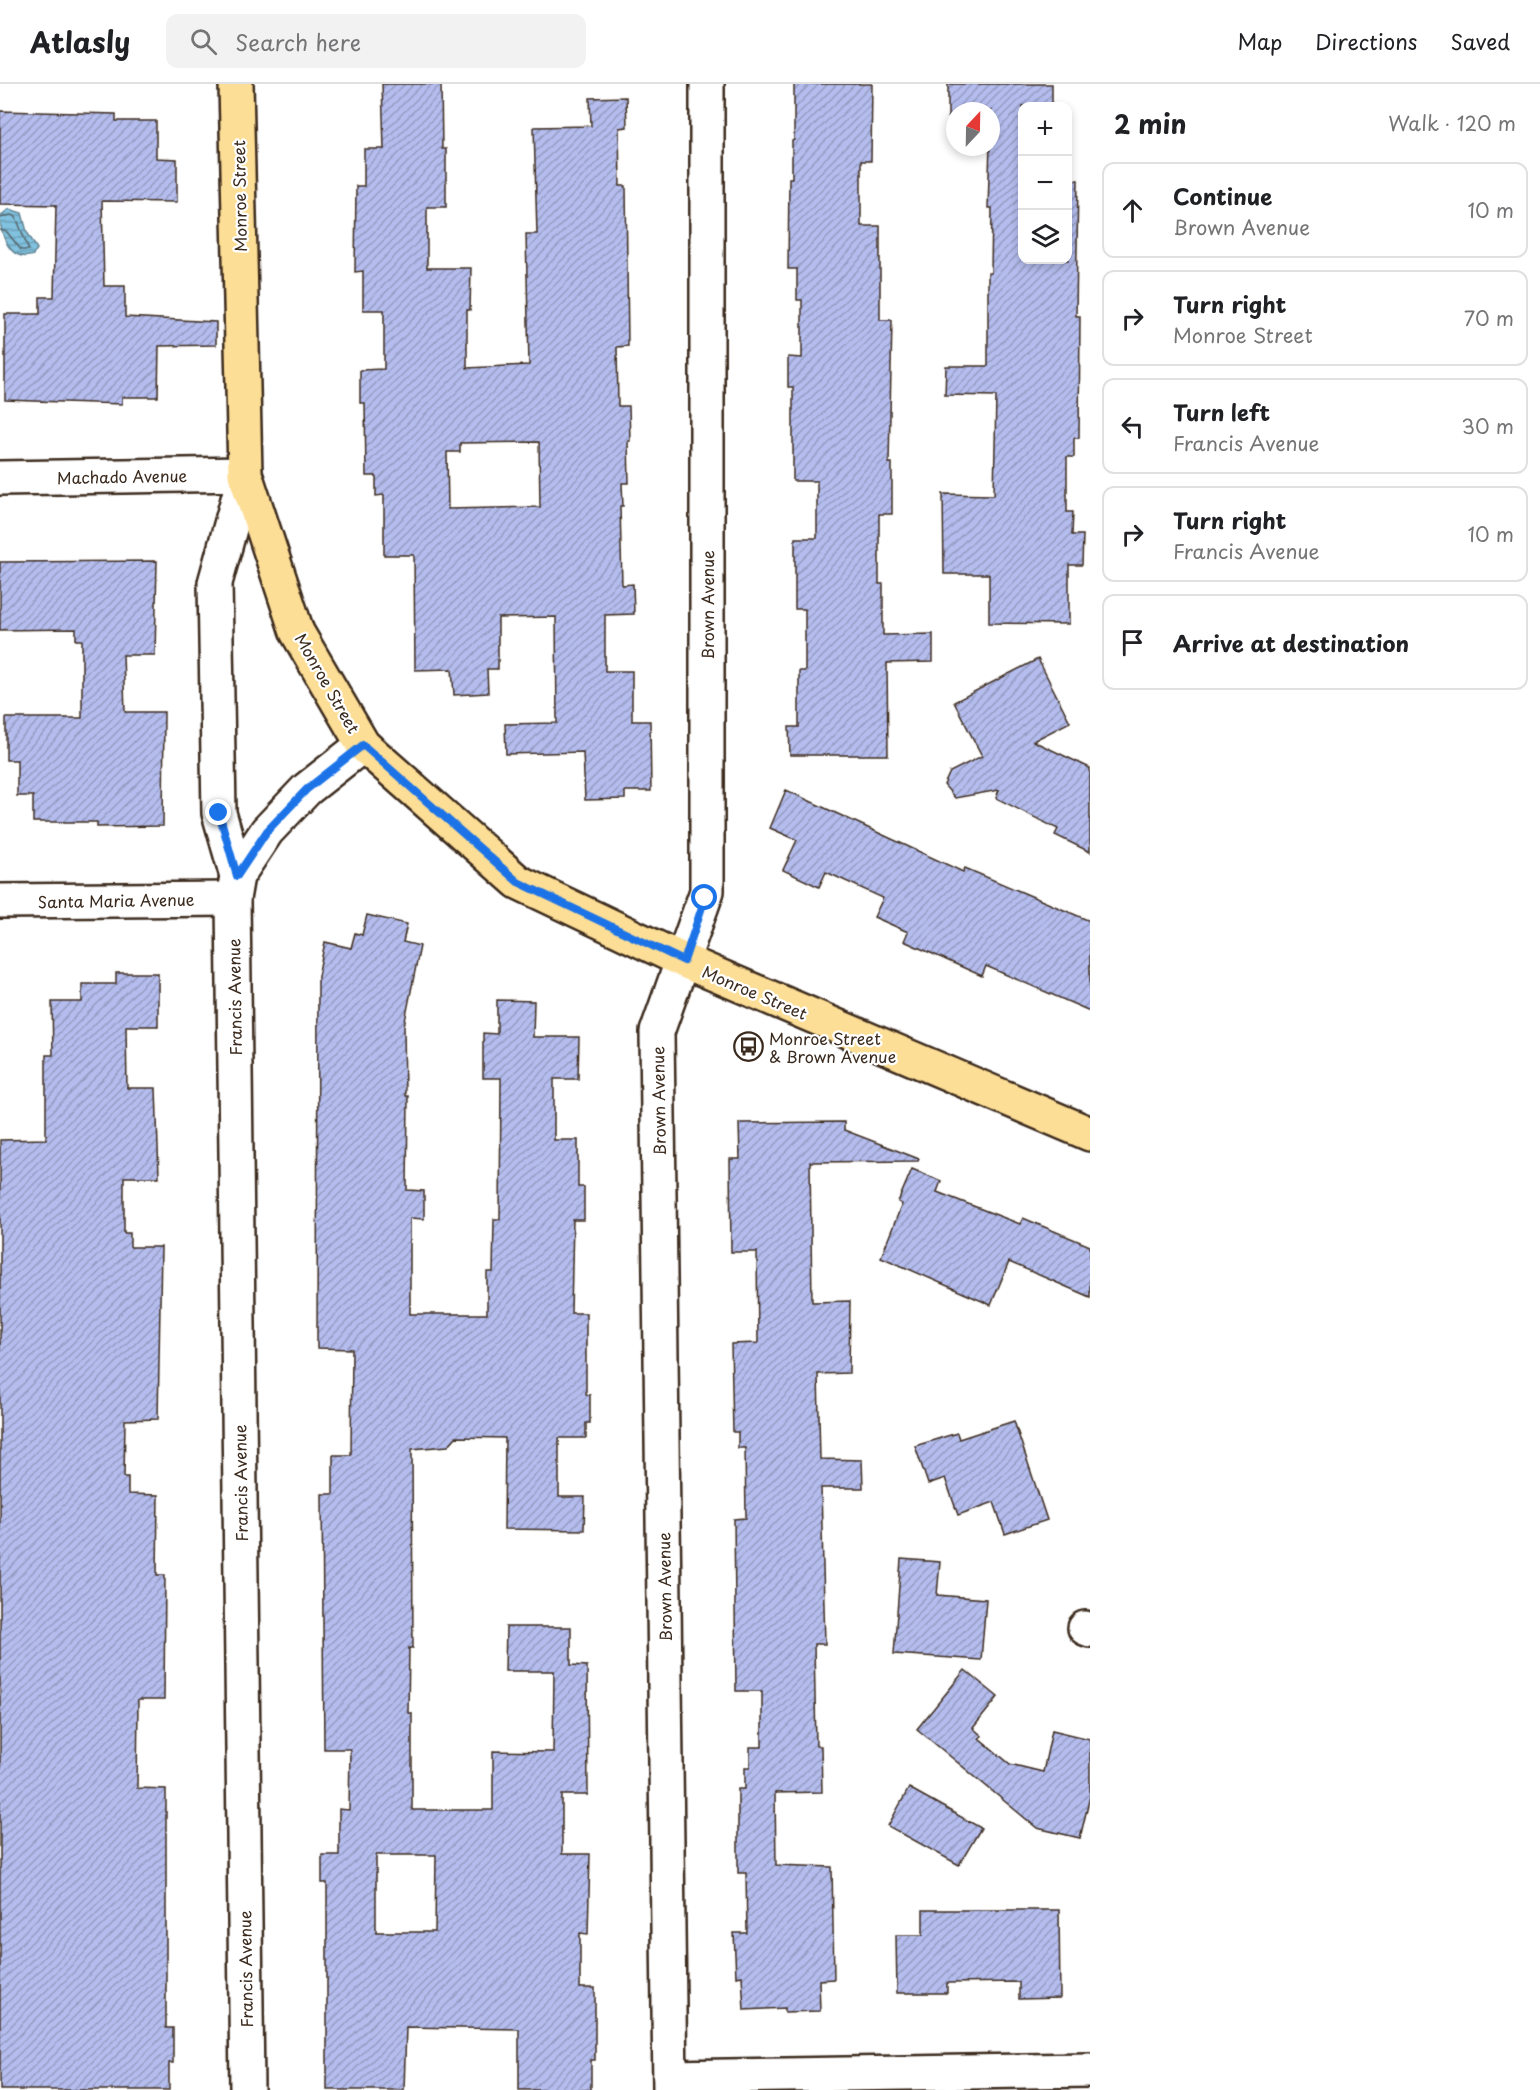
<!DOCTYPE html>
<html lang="en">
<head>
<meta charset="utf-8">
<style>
  body { margin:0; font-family:"Playpen Sans",sans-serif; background:#f2f2f2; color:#202124 }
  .controls { position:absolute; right:18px; top:18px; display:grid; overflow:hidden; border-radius:12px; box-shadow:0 3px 9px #0003 }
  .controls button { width:54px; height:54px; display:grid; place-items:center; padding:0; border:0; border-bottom:2px solid #e0e0e0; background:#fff; color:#202124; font:30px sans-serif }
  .compass { position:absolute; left:946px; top:18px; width:54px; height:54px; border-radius:50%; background:#fff; box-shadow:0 3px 9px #0003; rotate:22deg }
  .stop { position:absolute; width:18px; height:18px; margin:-14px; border:4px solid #1a73e8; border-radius:50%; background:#fff }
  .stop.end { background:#1a73e8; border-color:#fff; box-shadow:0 2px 6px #0008 }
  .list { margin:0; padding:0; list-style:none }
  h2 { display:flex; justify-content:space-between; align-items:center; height:78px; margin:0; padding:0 24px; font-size:26px }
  h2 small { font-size:20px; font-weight:400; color:#757577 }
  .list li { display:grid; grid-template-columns:39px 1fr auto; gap:18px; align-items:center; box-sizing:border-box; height:96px; margin:0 12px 12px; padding:0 12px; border:2px solid #e0e0e0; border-radius:12px }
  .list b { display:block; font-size:22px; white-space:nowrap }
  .list p { margin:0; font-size:20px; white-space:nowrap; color:#757577 }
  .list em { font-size:20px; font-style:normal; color:#757577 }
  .icon { flex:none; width:33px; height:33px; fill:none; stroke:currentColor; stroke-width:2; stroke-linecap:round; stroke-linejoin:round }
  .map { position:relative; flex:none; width:1090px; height:2006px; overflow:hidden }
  header { display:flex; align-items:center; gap:36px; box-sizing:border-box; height:84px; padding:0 30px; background:#fff; border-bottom:2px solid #e0e0e0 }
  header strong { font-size:28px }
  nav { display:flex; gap:33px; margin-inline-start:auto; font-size:21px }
  .search { width:420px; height:54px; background:#f2f2f2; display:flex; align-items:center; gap:15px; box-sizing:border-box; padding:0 21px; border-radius:12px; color:#757577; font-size:22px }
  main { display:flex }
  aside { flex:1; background:#fff }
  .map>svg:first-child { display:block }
</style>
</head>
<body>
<header>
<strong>Atlasly</strong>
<div class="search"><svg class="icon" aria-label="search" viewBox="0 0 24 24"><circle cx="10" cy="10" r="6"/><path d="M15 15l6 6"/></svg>Search here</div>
<nav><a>Map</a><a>Directions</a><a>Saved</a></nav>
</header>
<main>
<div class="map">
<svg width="1090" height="2006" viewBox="0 0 1090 2006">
  <defs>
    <pattern id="water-rules" width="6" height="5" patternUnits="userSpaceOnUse" patternTransform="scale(1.5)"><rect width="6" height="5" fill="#80c2e0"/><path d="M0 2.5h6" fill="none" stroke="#6a9eb5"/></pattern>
    <pattern id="building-hatch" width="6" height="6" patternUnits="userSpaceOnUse" patternTransform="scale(1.5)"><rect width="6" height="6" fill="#b4bdee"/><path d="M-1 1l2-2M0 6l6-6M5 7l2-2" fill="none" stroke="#949ac0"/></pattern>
  </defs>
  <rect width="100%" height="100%" fill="#fff"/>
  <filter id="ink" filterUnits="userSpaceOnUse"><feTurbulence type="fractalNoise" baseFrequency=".0167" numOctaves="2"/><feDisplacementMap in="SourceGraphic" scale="12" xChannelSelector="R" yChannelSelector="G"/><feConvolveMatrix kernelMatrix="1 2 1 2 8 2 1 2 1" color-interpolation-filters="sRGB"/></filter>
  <g filter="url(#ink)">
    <!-- water -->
    <path fill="url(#water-rules)" stroke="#648592" stroke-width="1.5" d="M9,125L22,129L27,148L37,165L33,171C10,179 0,150 0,132Z"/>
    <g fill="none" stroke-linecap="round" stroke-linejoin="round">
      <!-- shore -->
      <polyline stroke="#57676c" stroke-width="1.5" points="0,134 11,131 16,133 29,166 21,166 7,148 0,146"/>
    </g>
    <!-- building -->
    <g fill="url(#building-hatch)" stroke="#3b2a1e" stroke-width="1.5" fill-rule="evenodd">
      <path d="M382,0H441L442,65H446V123H427V184H471L470,226H467V284L529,281L526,150H537L534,43L591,42L590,14L626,13L627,43L619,44L620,102H626L628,262L617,263L618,322H629L630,357H628L629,399H622L623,422H620L622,501L633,500L634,530L605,531V587H632V637H650L651,707H625V715L585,716L583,668L506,670L505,640L557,639L556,533L498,534V585H487L488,609L454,611L452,585L415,586L414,471H384V411L376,412V392H366L365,319H360V286L384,285V226H363V187L355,188L356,102H364V65H384ZM539,358L540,423L448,425L447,368H460V359Z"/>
      <polygon points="794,0 872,0 871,77 861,77 861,142 880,142 880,236 892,236 889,379 892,379 892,430 879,430 879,500 883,500 883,551 933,550 933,578 887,579 888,671 790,671 789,643 799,643 799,587 805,587 805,525 795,525 795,454 817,454 817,397 793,397 793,303 788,303 788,273 802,274 802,216 797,216 797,185 788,185 789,94 792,94 792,57 794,56"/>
      <polygon points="948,0 1052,0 1052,22 1023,22 1023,176 1068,176 1068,74 1071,74 1071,96 1078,96 1076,232 1080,232 1079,354 1074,354 1074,373 1067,373 1067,428 1073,428 1072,451 1083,451 1082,481 1069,481 1069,540 989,539 989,490 944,490 943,410 994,411 996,312 945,311 946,282 988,282 988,189 991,189 992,124 988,124 991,27 955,27 955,52 952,52 953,33 948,33"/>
      <polygon points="0,27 116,30 116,37 156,37 156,74 177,75 177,118 102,117 104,202 125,202 125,233 216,238 216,261 159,262 158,313 122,313 122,320 5,316 5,230 40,230 40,213 54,213 56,121 0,120"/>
      <polygon points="157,477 155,571 123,571 125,628 164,628 163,742 97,743 97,738 33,738 33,712 17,712 17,676 6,676 6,634 82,634 82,556 76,556 76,545 0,546 0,478"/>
      <polygon points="1038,575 1070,638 1033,657 1090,684 1090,768 1055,751 1058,745 996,714 999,706 955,714 944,701 950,688 982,672 954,618"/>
      <polygon points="786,706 963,788 965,784 1090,837 1090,927 986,882 982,892 904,857 908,848 874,833 883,814 826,788 819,803 783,786 797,756 770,744"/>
      <path d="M367,831L407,840L403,858L420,862L404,942L405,1012H408L407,1106L424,1107V1135L410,1134V1230H487V1188H493L494,1135H500L501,994H483V949L497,950V916L534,917L533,953H579L578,995H554V1056H578V1103H584V1136H573L571,1229H586V1310L590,1311V1339H586V1354H559V1413H585L584,1446L504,1445L505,1354L456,1353L448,1362L412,1365L413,1564H409L408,1629H412V1726H493V1667L553,1668L554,1587H505L506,1543H571V1581L587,1582L588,1711H562V1770H590L588,1850L580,1849V1904H595V1976H591V2006H519V1945L406,1943L404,2006H327V1799H322V1771H339V1725L349,1726L350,1665H324L322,1410H333V1371H351L352,1265L317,1264L318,892L325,858L351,864L355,849L362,851ZM376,1771H436L435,1848H376Z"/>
      <polygon points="116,889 158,889 158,942 126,942 127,1004 156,1004 159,1093 124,1093 124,1149 130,1149 130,1163 161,1163 158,1335 125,1336 124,1393 128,1393 128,1410 158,1411 157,1491 165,1491 164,1616 138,1616 137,1704 166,1705 166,1944 173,1944 173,1979 169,1979 169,2006 0,2006 0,1056 46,1055 46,971 53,971 52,918 82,918 82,900 116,900"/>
      <polygon points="844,1038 844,1046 919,1075 918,1077 810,1078 812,1218 850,1217 849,1289 818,1290 820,1375 862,1376 863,1404 821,1404 825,1560 814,1560 816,1662 821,1662 822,1708 775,1709 776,1781 832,1783 834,1895 819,1896 820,1927 785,1928 785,1924 744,1926 742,1892 736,1893 734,1849 747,1849 746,1789 738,1789 738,1705 745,1705 745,1683 750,1683 750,1663 762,1663 762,1607 736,1607 734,1435 746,1434 745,1364 738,1364 738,1348 733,1348 731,1260 758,1259 757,1168 731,1168 730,1075 740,1075 739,1039"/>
      <polygon points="912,1085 941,1097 937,1108 1020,1140 1023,1134 1090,1162 1090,1213 1009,1178 991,1221 881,1173 902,1120 898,1118"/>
      <polygon points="1014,1337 1047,1436 1005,1450 994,1418 958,1431 945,1394 928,1400 915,1362 957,1349 959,1355"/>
      <polygon points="901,1475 940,1478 937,1511 986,1515 981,1576 894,1570"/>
      <polygon points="965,1586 998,1613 973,1644 982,1652 979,1654 1010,1680 1043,1688 1052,1646 1090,1655 1090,1712 1080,1754 1037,1744 917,1645"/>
      <polygon points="909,1704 981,1744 959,1781 888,1742"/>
      <polygon points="923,1826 1059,1826 1060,1914 1019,1915 1019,1898 947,1899 947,1909 897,1909 896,1851 923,1851"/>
    </g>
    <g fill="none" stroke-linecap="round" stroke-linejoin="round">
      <defs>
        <g id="minor">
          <polyline points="0,394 245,390 215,499 219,729 237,792"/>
          <polyline points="0,817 233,815"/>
          <polyline points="1085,1544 1090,1546"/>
          <polyline points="670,1993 1090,1986"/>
          <polyline points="247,2006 233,815 237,792 267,747 307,705 363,661"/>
          <polyline points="670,2006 657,948 707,807 707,0"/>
        </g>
        <polyline id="major" points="236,0 245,390 297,548 363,661 518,798 684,877 1090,1050"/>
      </defs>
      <!-- minor casing -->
      <use href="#minor" stroke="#3b2a1e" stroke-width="38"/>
      <!-- major casing -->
      <use href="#major" stroke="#3b2a1e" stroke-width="38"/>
      <!-- minor -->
      <use href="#minor" stroke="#fff" stroke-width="33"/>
      <!-- major -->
      <use href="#major" stroke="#fdde96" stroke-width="33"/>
    </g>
  </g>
  <g fill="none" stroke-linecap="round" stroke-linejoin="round" filter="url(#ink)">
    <!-- route -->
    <polyline stroke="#1a73e8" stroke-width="8" points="219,729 237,792 267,747 307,705 363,661 518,798 684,877 705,814"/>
  </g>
  <!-- icons -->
  <defs>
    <symbol id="bus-ring" viewBox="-11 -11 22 22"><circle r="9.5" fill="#fff" stroke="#3b2a1e" stroke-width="1.5"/><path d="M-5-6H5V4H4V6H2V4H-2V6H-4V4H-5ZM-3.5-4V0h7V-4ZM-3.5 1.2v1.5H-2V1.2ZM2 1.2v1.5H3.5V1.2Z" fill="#3b2a1e"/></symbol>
  </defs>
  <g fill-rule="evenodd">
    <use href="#bus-ring" x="732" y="946" width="33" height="33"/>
  </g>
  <g text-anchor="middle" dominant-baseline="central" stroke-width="4.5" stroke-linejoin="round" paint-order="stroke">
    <!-- street labels -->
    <g font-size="16" fill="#3b2a1e" stroke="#fff">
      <text transform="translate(239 112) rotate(-91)">Monroe Street</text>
      <text transform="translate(122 392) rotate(-1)">Machado Avenue</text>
      <text transform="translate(707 521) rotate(-90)">Brown Avenue</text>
      <text transform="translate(328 599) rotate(60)">Monroe Street</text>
      <text transform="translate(116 816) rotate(-1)">Santa Maria Avenue</text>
      <text transform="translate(755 908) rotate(23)">Monroe Street</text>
      <text transform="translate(234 913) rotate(-91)">Francis Avenue</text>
      <text transform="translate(658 1017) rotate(-91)">Brown Avenue</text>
      <text transform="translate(240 1399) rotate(-91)">Francis Avenue</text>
      <text transform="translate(664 1503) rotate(-91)">Brown Avenue</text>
      <text transform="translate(245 1885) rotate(-91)">Francis Avenue</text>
    </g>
    <!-- poi labels -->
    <g font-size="16" fill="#3b2a1e" stroke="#fff" text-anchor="start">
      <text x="769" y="954">Monroe Street<tspan x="769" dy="18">&amp; Brown Avenue</tspan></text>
    </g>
  </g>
</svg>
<div class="controls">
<button>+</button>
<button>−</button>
<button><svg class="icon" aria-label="layers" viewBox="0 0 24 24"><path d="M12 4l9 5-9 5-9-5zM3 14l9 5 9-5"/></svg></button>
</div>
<svg class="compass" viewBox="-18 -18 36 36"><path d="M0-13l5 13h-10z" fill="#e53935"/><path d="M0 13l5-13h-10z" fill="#757577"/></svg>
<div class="stop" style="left:705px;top:814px"></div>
<div class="stop end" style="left:219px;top:729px"></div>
</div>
<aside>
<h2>2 min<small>Walk · 120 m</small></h2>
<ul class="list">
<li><svg class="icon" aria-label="ahead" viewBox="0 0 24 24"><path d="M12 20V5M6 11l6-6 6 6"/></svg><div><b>Continue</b><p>Brown Avenue</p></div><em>10 m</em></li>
<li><svg class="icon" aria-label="right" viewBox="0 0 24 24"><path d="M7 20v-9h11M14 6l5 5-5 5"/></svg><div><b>Turn right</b><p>Monroe Street</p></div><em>70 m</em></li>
<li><svg class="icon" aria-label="left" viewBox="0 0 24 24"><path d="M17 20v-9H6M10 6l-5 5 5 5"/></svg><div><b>Turn left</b><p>Francis Avenue</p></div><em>30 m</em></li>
<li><svg class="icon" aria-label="right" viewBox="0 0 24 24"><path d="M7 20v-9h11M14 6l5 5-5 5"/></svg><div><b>Turn right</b><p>Francis Avenue</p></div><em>10 m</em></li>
<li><svg class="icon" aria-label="arrive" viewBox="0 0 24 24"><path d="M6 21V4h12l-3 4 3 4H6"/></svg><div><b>Arrive at destination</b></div></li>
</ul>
</aside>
</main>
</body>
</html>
